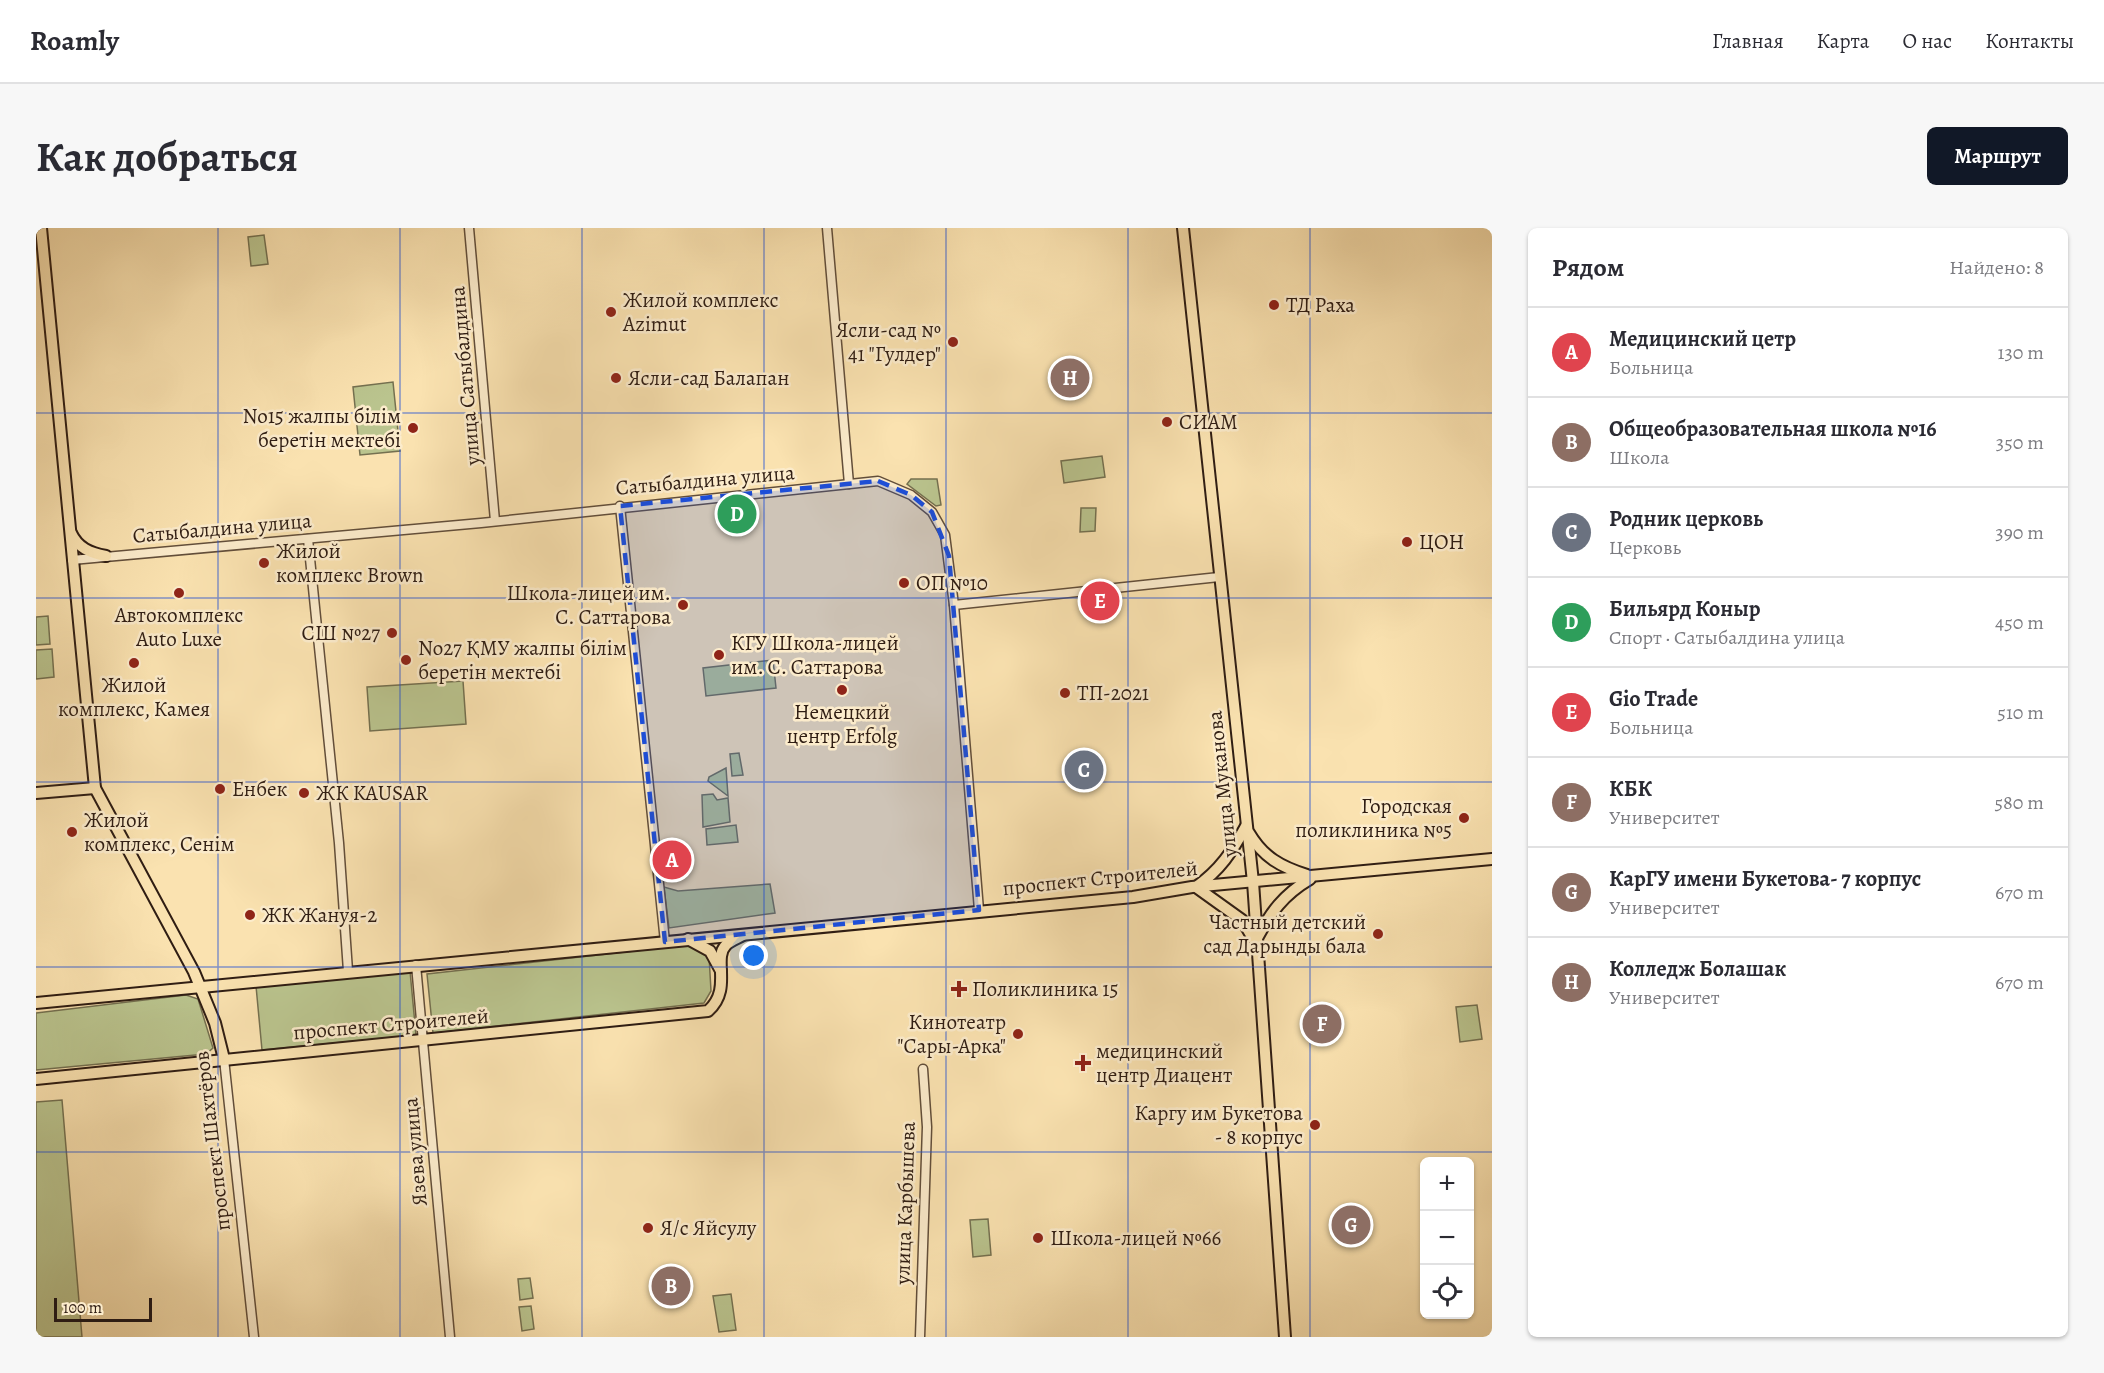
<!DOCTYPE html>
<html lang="ru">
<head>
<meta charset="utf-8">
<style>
  body { margin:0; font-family:Alegreya,serif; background:#f7f7f7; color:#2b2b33 }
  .controls { position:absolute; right:18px; bottom:18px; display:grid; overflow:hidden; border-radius:9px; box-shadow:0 2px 4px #0004 }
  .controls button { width:54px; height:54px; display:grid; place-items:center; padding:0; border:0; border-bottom:2px solid #e1e1e2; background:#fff; color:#2b2b33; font:30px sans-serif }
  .scale { position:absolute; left:18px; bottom:15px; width:98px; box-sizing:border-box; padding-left:6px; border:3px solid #2f1d13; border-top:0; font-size:16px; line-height:21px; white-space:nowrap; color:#2f1d13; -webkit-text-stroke:4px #fceccc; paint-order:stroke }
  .you { position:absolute; left:718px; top:728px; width:21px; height:21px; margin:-15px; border:4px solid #fff; border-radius:50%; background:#1a73e8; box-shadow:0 0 0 9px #1a73e833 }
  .badge { display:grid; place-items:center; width:39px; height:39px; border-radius:50%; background:#111827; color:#fff; font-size:20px; font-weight:700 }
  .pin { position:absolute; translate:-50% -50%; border:3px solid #fff; box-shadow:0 2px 6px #0006 }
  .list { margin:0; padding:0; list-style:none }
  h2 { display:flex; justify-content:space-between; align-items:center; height:78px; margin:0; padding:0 24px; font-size:26px }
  h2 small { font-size:20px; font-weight:400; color:#7c7c81 }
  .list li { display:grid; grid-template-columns:39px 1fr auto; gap:18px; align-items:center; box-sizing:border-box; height:90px; padding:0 24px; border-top:2px solid #e1e1e2 }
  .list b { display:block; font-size:22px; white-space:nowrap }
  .list p { margin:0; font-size:20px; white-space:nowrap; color:#7c7c81 }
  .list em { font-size:20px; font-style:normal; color:#7c7c81 }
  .icon { flex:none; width:33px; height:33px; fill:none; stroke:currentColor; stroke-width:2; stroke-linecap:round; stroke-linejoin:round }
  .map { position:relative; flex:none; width:1456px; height:1109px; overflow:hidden; border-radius:9px }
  header { display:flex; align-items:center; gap:36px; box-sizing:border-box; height:84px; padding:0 30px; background:#fff; border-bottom:2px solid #e1e1e2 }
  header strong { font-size:28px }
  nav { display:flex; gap:33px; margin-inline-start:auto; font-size:21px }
  .intro { display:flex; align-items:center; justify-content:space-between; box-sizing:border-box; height:144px; padding:0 36px }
  h1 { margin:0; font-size:42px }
  .button { padding:15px 27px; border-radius:9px; background:#111827; color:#fff; font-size:21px; font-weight:700 }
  main { display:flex; gap:36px; padding:0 36px }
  aside { flex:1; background:#fff; border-radius:9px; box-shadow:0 2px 4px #0004 }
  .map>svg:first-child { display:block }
</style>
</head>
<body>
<header>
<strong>Roamly</strong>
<nav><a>Главная</a><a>Карта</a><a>О нас</a><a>Контакты</a></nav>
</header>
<div class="intro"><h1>Как добраться</h1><a class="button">Маршрут</a></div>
<main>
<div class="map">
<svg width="1456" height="1109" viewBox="0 0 1456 1109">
  <rect width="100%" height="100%" fill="#fae2b0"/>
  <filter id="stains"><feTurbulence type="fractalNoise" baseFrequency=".00333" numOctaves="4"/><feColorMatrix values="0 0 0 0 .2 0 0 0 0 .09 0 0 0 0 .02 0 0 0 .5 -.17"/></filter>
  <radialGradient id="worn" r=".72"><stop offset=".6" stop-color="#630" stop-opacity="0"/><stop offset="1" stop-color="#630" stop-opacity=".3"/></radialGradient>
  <!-- green -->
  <g fill="#bac48e" stroke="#747050" stroke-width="1.5">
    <polygon points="228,7 232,36 215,38 212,9"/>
    <polygon points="357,154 364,223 324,227 317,159"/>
    <polygon points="1066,228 1069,249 1028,255 1025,233"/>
    <polygon points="875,251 901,251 905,277 900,278 871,256"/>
    <polygon points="1045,280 1060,280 1059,303 1044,304"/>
    <polygon points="12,388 14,416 0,417 0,389"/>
    <polygon points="16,421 18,449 0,451 0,422"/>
    <polygon points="737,432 740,460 670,468 667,440"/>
    <polygon points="427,453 430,496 334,503 331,459"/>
    <polygon points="703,525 707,547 696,548 694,526"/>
    <polygon points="690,540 692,568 672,553 673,549"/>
    <polygon points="677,566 681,572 692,570 694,594 667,599 666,567"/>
    <polygon points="700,597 702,614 671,617 670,601"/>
    <polygon points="734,656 739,685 633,700 628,659 642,663"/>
    <polygon points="652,717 673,728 675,763 668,775 397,805 391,746"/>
    <polygon points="374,743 380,807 226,822 220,758"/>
    <polygon points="150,767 162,771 177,820 170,826 0,842 0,785"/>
    <polygon points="1441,777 1446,811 1424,814 1420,779"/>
    <polygon points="26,872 46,1109 0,1109 0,874"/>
    <polygon points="952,991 955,1027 937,1029 934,992"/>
    <polygon points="494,1050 497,1070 484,1072 482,1051"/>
    <polygon points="695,1066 700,1102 683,1104 677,1068"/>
    <polygon points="495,1078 498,1101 486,1103 483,1079"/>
  </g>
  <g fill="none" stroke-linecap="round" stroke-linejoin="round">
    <defs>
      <g id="minor">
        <polyline points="433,0 459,293"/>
        <polyline points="791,0 813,256"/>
        <polyline points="584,278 629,714"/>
        <polyline points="272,311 303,615 312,743"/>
        <polyline points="36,332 445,295 842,253 875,267 896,284 909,307 918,377 943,682"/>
        <polyline points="918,377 1183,349"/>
        <polyline points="380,737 414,1109"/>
        <polyline points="188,831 218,1109"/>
        <polyline points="884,1109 891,899 887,841"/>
      </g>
      <g id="major">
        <polyline points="5,0 59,560 158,744 179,795 188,831"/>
        <polyline points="1147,0 1217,654 1249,1109"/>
        <path d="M35,305C42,320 54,325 70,328"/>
        <polyline points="0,565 59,560"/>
        <path d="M1213,605C1227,629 1245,639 1271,647"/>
        <polyline points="1160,659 1206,692 1218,712"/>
        <path d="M1160,659C1184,642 1196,624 1210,598"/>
        <polyline points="652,711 674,723 685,743"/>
        <path d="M1220,712C1235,684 1247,667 1274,651"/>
        <polyline points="0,775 1097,669 1156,659 1456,631"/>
        <path d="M0,851L672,783C697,761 676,731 690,717C694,713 702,710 707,707"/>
      </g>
    </defs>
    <!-- minor casing -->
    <use href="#minor" stroke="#624e3a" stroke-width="11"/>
    <!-- major casing -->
    <use href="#major" stroke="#2f1d13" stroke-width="14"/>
    <!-- minor -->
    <use href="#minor" stroke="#fceccc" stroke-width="8"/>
    <!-- major -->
    <use href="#major" stroke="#fae2b0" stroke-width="10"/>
  </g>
  <!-- marked area -->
  <path fill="#1d4ed8" fill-opacity="0.2" stroke="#1d4ed8" stroke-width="4.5" stroke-dasharray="12 8" stroke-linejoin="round" d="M842,253L875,267L896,284L913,328L943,682L629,714L584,278Z"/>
  <!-- grid -->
  <path fill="none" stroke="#1d4ed8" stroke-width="1.5" stroke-opacity="0.55" d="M182,0V1109M364,0V1109M546,0V1109M728,0V1109M910,0V1109M1092,0V1109M1274,0V1109M0,185H1456M0,370H1456M0,554H1456M0,739H1456M0,924H1456"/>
  <!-- markers -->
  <g fill="#8f2418" stroke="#fceccc" stroke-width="2">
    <circle cx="1238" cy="77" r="6"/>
    <circle cx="575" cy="84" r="6"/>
    <circle cx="917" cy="114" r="6"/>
    <circle cx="580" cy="150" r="6"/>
    <circle cx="1131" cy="194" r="6"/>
    <circle cx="377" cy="200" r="6"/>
    <circle cx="1371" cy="314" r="6"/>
    <circle cx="228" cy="335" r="6"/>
    <circle cx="868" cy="355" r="6"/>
    <circle cx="143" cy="365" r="6"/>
    <circle cx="647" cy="377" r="6"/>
    <circle cx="356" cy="405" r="6"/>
    <circle cx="683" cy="427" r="6"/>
    <circle cx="370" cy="432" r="6"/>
    <circle cx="98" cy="435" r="6"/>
    <circle cx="806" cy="462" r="6"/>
    <circle cx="1029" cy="465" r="6"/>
    <circle cx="184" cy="561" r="6"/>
    <circle cx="268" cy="565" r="6"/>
    <circle cx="1428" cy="590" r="6"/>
    <circle cx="36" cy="604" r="6"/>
    <circle cx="214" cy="687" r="6"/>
    <circle cx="1342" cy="706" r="6"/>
    <path d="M920 752h6v6h6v6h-6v6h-6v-6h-6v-6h6z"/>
    <circle cx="982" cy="806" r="6"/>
    <path d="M1044 826h6v6h6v6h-6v6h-6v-6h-6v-6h6z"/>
    <circle cx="1279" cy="897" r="6"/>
    <circle cx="612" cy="1000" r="6"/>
    <circle cx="1002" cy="1010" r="6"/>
  </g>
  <g text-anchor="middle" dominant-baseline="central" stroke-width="5" stroke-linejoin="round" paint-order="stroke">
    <!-- poi labels -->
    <g font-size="21" fill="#2f1d13" stroke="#fceccc" text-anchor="start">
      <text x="587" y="72">Жилой комплекс<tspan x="587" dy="24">Azimut</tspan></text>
      <text x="1250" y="77">ТД Раха</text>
      <text x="905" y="102" text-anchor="end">Ясли-сад №<tspan x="905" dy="24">41 "Гулдер"</tspan></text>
      <text x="592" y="150">Ясли-сад Балапан</text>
      <text x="365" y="188" text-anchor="end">No15 жалпы білім<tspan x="365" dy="24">беретін мектебі</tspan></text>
      <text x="1143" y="194">СИАМ</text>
      <text x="1383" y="314">ЦОН</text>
      <text x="240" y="323">Жилой<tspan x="240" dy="24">комплекс Brown</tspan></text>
      <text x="880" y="355">ОП №10</text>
      <text x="635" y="365" text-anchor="end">Школа-лицей им.<tspan x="635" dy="24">С. Саттарова</tspan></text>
      <text x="143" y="387" text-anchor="middle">Автокомплекс<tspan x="143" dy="24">Auto Luxe</tspan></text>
      <text x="344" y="405" text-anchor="end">СШ №27</text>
      <text x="695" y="415">КГУ Школа-лицей<tspan x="695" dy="24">им. С. Саттарова</tspan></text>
      <text x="382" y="420">No27 ҚМУ жалпы білім<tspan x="382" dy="24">беретін мектебі</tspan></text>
      <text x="98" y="457" text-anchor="middle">Жилой<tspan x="98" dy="24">комплекс, Камея</tspan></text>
      <text x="1041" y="465">ТП-2021</text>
      <text x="806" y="484" text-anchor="middle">Немецкий<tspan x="806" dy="24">центр Erfolg</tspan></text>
      <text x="196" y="561">Енбек</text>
      <text x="280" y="565">ЖК KAUSAR</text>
      <text x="1416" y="578" text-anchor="end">Городская<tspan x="1416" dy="24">поликлиника №5</tspan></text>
      <text x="48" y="592">Жилой<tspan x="48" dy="24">комплекс, Сенiм</tspan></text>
      <text x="226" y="687">ЖК Жануя-2</text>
      <text x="1330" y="694" text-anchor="end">Частный детский<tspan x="1330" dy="24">сад Дарынды бала</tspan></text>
      <text x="936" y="761">Поликлиника 15</text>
      <text x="970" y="794" text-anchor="end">Кинотеатр<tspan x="970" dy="24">"Сары-Арка"</tspan></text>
      <text x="1060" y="823">медицинский<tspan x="1060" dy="24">центр Диацент</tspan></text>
      <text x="1267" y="885" text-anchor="end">Каргу им Букетова<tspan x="1267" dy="24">- 8 корпус</tspan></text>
      <text x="624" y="1000">Я/c Яйсулу</text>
      <text x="1014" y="1010">Школа-лицей №66</text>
    </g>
    <!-- street labels -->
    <g font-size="21" fill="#2f1d13" stroke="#fceccc">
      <text transform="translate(429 148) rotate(-95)">улица Сатыбалдина</text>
      <text transform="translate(669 252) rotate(-5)">Сатыбалдина улица</text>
      <text transform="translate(186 300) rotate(-5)">Сатыбалдина улица</text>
      <text transform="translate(1186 556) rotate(-96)">улица Муканова</text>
      <text transform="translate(1064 650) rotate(-6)">проспект Строителей</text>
      <text transform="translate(355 796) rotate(-5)">проспект Строителей</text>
      <text transform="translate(176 913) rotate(-97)">проспект Шахтёров</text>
      <text transform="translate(379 924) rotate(-95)">Язева улица</text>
      <text transform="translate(869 975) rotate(-88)">улица Карбышева</text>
    </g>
  </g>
  <rect width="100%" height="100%" filter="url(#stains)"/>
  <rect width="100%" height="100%" fill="url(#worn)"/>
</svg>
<div class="controls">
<button>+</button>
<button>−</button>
<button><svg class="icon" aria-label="locate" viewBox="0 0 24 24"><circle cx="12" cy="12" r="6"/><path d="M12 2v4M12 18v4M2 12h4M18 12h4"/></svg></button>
</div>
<div class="scale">100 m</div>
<div class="you"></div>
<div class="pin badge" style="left:636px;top:632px;background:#e0444e">A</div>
<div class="pin badge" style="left:635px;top:1058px;background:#8d6e63">B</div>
<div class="pin badge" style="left:1048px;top:542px;background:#6b7280">C</div>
<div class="pin badge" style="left:701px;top:286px;background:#2e9e5b">D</div>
<div class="pin badge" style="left:1064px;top:373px;background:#e0444e">E</div>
<div class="pin badge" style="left:1286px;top:796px;background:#8d6e63">F</div>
<div class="pin badge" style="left:1315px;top:997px;background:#8d6e63">G</div>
<div class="pin badge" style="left:1034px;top:150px;background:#8d6e63">H</div>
</div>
<aside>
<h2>Рядом<small>Найдено: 8</small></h2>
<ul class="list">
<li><span class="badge" style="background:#e0444e">A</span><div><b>Медицинский цетр</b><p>Больница</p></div><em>130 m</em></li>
<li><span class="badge" style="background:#8d6e63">B</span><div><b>Общеобразовательная школа №16</b><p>Школа</p></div><em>350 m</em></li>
<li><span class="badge" style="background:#6b7280">C</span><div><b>Родник церковь</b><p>Церковь</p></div><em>390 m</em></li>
<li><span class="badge" style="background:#2e9e5b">D</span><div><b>Бильярд Коныр</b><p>Спорт · Сатыбалдина улица</p></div><em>450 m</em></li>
<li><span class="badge" style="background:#e0444e">E</span><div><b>Gio Trade</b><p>Больница</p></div><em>510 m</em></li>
<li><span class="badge" style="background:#8d6e63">F</span><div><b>КБК</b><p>Университет</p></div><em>580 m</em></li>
<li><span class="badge" style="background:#8d6e63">G</span><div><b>КарГУ имени Букетова- 7 корпус</b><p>Университет</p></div><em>670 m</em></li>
<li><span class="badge" style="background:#8d6e63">H</span><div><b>Колледж Болашак</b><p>Университет</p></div><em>670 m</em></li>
</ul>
</aside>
</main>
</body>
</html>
